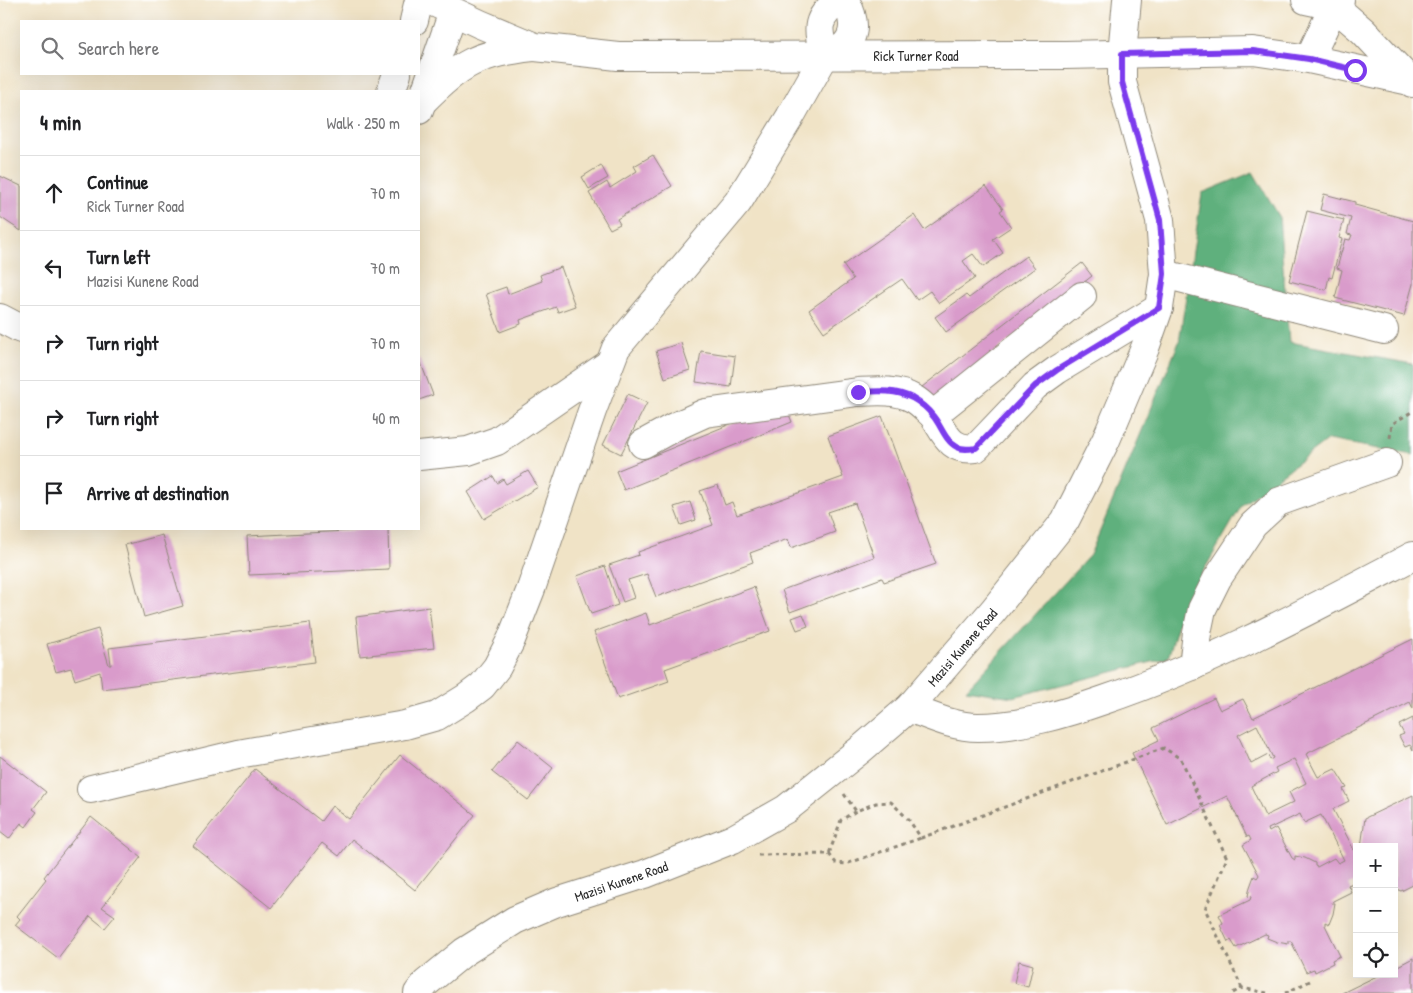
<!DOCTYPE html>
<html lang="en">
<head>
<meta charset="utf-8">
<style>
  body { margin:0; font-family:"Patrick Hand",sans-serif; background:#f6f6f6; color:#202124 }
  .controls { position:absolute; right:15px; bottom:15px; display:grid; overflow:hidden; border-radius:0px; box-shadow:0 5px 20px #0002 }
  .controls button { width:45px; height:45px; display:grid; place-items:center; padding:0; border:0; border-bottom:1px solid #e0e0e0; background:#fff; color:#202124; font:25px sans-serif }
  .stop { position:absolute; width:15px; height:15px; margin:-11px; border:4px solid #7c3aed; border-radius:50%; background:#fff }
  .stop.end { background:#7c3aed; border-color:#fff; box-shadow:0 1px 5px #0008 }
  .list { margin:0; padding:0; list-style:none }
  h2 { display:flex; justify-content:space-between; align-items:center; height:65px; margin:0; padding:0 20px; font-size:21px }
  h2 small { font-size:16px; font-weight:400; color:#757577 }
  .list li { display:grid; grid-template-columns:32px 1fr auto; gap:15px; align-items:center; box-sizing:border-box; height:75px; padding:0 20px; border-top:1px solid #e0e0e0 }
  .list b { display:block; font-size:19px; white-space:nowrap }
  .list p { margin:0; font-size:16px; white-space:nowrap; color:#757577 }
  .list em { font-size:16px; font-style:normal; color:#757577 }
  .icon { flex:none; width:28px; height:28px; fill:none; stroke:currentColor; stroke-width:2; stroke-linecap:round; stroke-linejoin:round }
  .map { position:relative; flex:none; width:1413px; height:993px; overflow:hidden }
  .search { position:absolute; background:#fff; box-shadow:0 5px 20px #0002; left:20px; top:20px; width:400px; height:55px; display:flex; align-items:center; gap:12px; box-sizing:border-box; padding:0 18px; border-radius:0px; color:#757577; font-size:19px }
  .panel { position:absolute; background:#fff; box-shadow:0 5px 20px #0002; left:20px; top:90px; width:400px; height:440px; border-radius:0px }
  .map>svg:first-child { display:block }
</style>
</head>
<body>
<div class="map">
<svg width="1413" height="993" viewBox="0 0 1413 993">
  <rect width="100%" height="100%" fill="#fff"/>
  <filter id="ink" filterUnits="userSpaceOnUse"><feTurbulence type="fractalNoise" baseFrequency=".02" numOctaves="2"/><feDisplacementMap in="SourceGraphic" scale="10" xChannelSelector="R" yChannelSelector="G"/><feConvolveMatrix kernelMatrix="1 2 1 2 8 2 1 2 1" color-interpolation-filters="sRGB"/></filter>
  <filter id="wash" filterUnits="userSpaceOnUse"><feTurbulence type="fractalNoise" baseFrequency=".0096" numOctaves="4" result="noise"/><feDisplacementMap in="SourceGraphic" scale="20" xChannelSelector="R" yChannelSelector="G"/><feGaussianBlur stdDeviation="1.12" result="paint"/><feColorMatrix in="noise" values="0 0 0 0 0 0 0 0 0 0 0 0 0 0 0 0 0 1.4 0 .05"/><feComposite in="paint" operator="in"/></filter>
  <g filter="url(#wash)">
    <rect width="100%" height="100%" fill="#f0e3c6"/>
    <!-- forest -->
    <polygon fill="#5fb07d" stroke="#456e54" points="1253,172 1279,216 1289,342 1413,364 1413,455 1328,440 1242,505 1184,604 1168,658 1013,697 966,690 1090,555 1179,342 1202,193"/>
    <g id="blocks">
      <!-- building -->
      <g fill="#d99bcb" fill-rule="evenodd">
        <polygon points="653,155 672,186 617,219 620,224 610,229 589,193 607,182 610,188 637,171 634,166"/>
        <polygon points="601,165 608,178 589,189 582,177"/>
        <polygon points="0,176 21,186 21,231 0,217"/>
        <polygon points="986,186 1003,209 1000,211 1011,227 993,239 1003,253 983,267 973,254 963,261 975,278 939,303 930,291 917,300 902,279 824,332 809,310 853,279 843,265 914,215 924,230"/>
        <polygon points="1324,194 1355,202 1355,205 1413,221 1413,284 1404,316 1335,298 1342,270 1337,268 1345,239 1350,240 1352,235 1347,234 1351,218 1320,210"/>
        <polygon points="1307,211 1344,220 1339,238 1342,239 1332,278 1329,277 1326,290 1289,281"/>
        <polygon points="1026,256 1035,268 946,332 935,317 966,295 969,298"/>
        <polygon points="1082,263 1092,276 932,401 922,387"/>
        <polygon points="561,267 575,306 558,312 556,307 520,320 521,324 500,332 486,294 506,287 508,294 542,281 540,275"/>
        <polygon points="681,343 690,370 665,378 656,351"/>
        <polygon points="701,351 735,356 731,387 696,382"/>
        <polygon points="419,358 433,395 419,400"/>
        <polygon points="628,394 647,403 621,454 603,445"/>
        <polygon points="784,402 792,422 624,490 616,471"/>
        <polygon points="882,416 936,564 884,582 882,578 790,612 782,590 874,557 855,503 828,512 835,532 791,548 788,539 750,553 753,562 656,597 647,574 628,580 634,598 623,602 609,565 639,555 638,552 713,525 700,491 718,485 725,505 732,502 737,515 843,477 828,436"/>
        <polygon points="528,471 538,487 484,519 468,492 493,476 497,483 503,479 506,484"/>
        <polygon points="690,502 696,520 681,525 674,507"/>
        <polygon points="388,529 389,569 249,575 247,536"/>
        <polygon points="162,535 183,606 144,617 125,545"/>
        <polygon points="605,566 618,605 591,614 577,576"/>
        <polygon points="754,587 770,631 665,669 669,681 618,699 594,632 646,613 650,625"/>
        <polygon points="429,607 434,648 360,656 356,617"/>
        <polygon points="803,614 808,626 797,630 792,618"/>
        <polygon points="310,623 315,662 102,689 100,672 75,680 71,668 56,672 47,644 98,629 109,665 111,665 109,648"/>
        <path d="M1413,639V709L1410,702L1306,754L1318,777L1335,769L1347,788L1343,789L1349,801L1333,809L1357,856V890L1353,883L1348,885L1351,892L1333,901L1332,903H1335L1333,914L1329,924L1325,922V925L1340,956L1332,960L1333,963L1315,972L1314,969L1306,972L1291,941H1288V944L1277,942L1267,938L1268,935L1265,934L1236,948L1231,940L1228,942L1220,925L1223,923L1219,915L1250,900L1251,897L1248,896L1250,887L1254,876L1257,878L1259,875L1243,845L1251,840L1249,836L1247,837L1227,796L1167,825L1132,753L1159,740L1153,728L1214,698L1220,710L1243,699L1253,718ZM1257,725L1273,758L1270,760L1268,755L1251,764L1238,735ZM1294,759L1306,783L1289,792L1294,802L1265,816L1251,786L1277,772L1275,768ZM1300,814L1304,823L1321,815L1344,860L1338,863L1334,858L1317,867L1315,866V863L1305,858L1295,856V860L1292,858L1276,828L1269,832L1268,829Z"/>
        <polygon points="1413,718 1413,751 1410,745 1405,747 1399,736 1404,734 1399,725"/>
        <polygon points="518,740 553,768 528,800 492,772"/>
        <polygon points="400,755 475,815 415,890 352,839 339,856 322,843 271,908 193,846 255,769 321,821 332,806 349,819"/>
        <polygon points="0,756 46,792 33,809 37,812 26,827 21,823 9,839 0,832"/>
        <polygon points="1413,795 1413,885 1401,891 1394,888 1394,847 1361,847 1365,818"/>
        <polygon points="91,817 141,857 102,907 115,916 105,928 90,916 58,958 15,925 20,919 17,916 46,879 44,877"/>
        <polygon points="1413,958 1413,993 1342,993 1381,974 1394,974 1394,968"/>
        <polygon points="1019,961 1033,965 1028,987 1014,983"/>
      </g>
    </g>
  </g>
  <g filter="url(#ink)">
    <use href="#blocks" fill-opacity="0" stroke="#8e8778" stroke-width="1"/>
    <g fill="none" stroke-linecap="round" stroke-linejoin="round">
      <defs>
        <g id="minor">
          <polyline points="414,21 419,0"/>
          <path d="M825,55C830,52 838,50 843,47C859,33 853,15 845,0"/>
          <path d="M825,55C816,27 816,19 839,0"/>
          <polyline points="1309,59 1334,6 1340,0"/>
          <polyline points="391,91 397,74"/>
          <polyline points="419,110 453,12"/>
          <polyline points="1164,274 1384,330"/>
          <polyline points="0,318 21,329"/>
          <path d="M933,415C945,433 950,452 976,448L1035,386L1057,370L1159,308"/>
          <path d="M643,444L674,427L705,413L858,392C876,391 897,389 914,399C921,403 927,410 933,415L1082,296"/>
          <polyline points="419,456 468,451 497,441 609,364"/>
          <polyline points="1193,666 1197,633 1202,609 1217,579 1253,525 1278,502 1387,463"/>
          <path d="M909,708C931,716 954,727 978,727C1020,727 1064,714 1104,700C1211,664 1312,609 1413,556"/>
          <polyline points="91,789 238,754 405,725 437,716 466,698 482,686 497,667 511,640 531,589 592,411 616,348 738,202 790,117 825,55"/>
          <polyline points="418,993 426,983 464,952 515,920 557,902 645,874 733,839 786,809 860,750 909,708 993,611 1065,521 1106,440 1145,348 1159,308 1164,274 1160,220 1122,82 1122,54 1127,0"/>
        </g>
        <g id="major">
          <polyline points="429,0 480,24 535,47 618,56 1065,55 1253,51 1309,59 1410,81"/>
          <polyline points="1306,0 1334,6 1363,31 1412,83"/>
          <path d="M422,102C460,63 479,53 533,47"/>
        </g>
      </defs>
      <!-- minor casing -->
      <use href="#minor" stroke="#8e8778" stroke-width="30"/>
      <!-- major casing -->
      <use href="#major" stroke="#8e8778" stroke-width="30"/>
      <!-- path -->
      <g stroke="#8e8778" stroke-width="3" stroke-dasharray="4 4" stroke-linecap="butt">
        <polyline points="1390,438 1392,424 1413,411"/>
        <polyline points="844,794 856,811 876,803 891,802 909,820 921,838 1164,748 1181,759 1227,858 1205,909 1242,988"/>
        <polyline points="829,854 836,863 846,864 921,838"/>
        <polyline points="758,855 829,854 841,820 856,811"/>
        <polyline points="1233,993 1242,988 1267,993"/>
        <polyline points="1285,993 1310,981"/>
      </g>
      <!-- minor -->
      <use href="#minor" stroke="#fff" stroke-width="28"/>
      <!-- major -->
      <use href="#major" stroke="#fff" stroke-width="28"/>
    </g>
  </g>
  <g fill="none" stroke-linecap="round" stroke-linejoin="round" filter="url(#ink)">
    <!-- route -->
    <path stroke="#7c3aed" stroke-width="6" d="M858,392C876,391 895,389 912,398C919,402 928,409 933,416C941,425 945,441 957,447C963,450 969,449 976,448L1035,386L1057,370L1159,308L1164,274L1160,220L1122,82V54L1253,51L1309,59L1355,70"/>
  </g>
  <g text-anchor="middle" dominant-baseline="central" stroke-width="4" stroke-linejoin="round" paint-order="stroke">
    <!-- street labels -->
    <g font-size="14" fill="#2b2b2b" stroke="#fff">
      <text x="916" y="55">Rick Turner Road</text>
      <text transform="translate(962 647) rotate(-49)">Mazisi Kunene Road</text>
      <text transform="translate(621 881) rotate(-19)">Mazisi Kunene Road</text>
    </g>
  </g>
</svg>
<div class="controls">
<button>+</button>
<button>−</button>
<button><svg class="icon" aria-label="locate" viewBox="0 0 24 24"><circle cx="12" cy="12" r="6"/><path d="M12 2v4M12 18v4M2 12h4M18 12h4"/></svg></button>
</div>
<div class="stop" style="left:1355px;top:70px"></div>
<div class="stop end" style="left:858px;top:392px"></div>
<div class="search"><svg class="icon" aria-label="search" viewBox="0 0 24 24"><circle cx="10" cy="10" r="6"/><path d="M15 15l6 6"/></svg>Search here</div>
<section class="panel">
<h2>4 min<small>Walk · 250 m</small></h2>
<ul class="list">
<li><svg class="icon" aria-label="ahead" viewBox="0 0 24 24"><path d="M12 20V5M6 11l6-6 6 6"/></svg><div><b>Continue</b><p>Rick Turner Road</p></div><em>70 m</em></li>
<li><svg class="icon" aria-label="left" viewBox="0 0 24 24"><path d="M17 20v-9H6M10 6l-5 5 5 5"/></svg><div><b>Turn left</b><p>Mazisi Kunene Road</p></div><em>70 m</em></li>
<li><svg class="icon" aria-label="right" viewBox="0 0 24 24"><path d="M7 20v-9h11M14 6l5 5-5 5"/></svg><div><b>Turn right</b></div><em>70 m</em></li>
<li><svg class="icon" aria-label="right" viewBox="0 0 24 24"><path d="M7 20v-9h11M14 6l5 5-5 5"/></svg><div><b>Turn right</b></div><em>40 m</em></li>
<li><svg class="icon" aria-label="arrive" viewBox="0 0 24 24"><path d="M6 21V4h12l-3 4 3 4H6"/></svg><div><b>Arrive at destination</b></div></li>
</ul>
</section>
</div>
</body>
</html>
